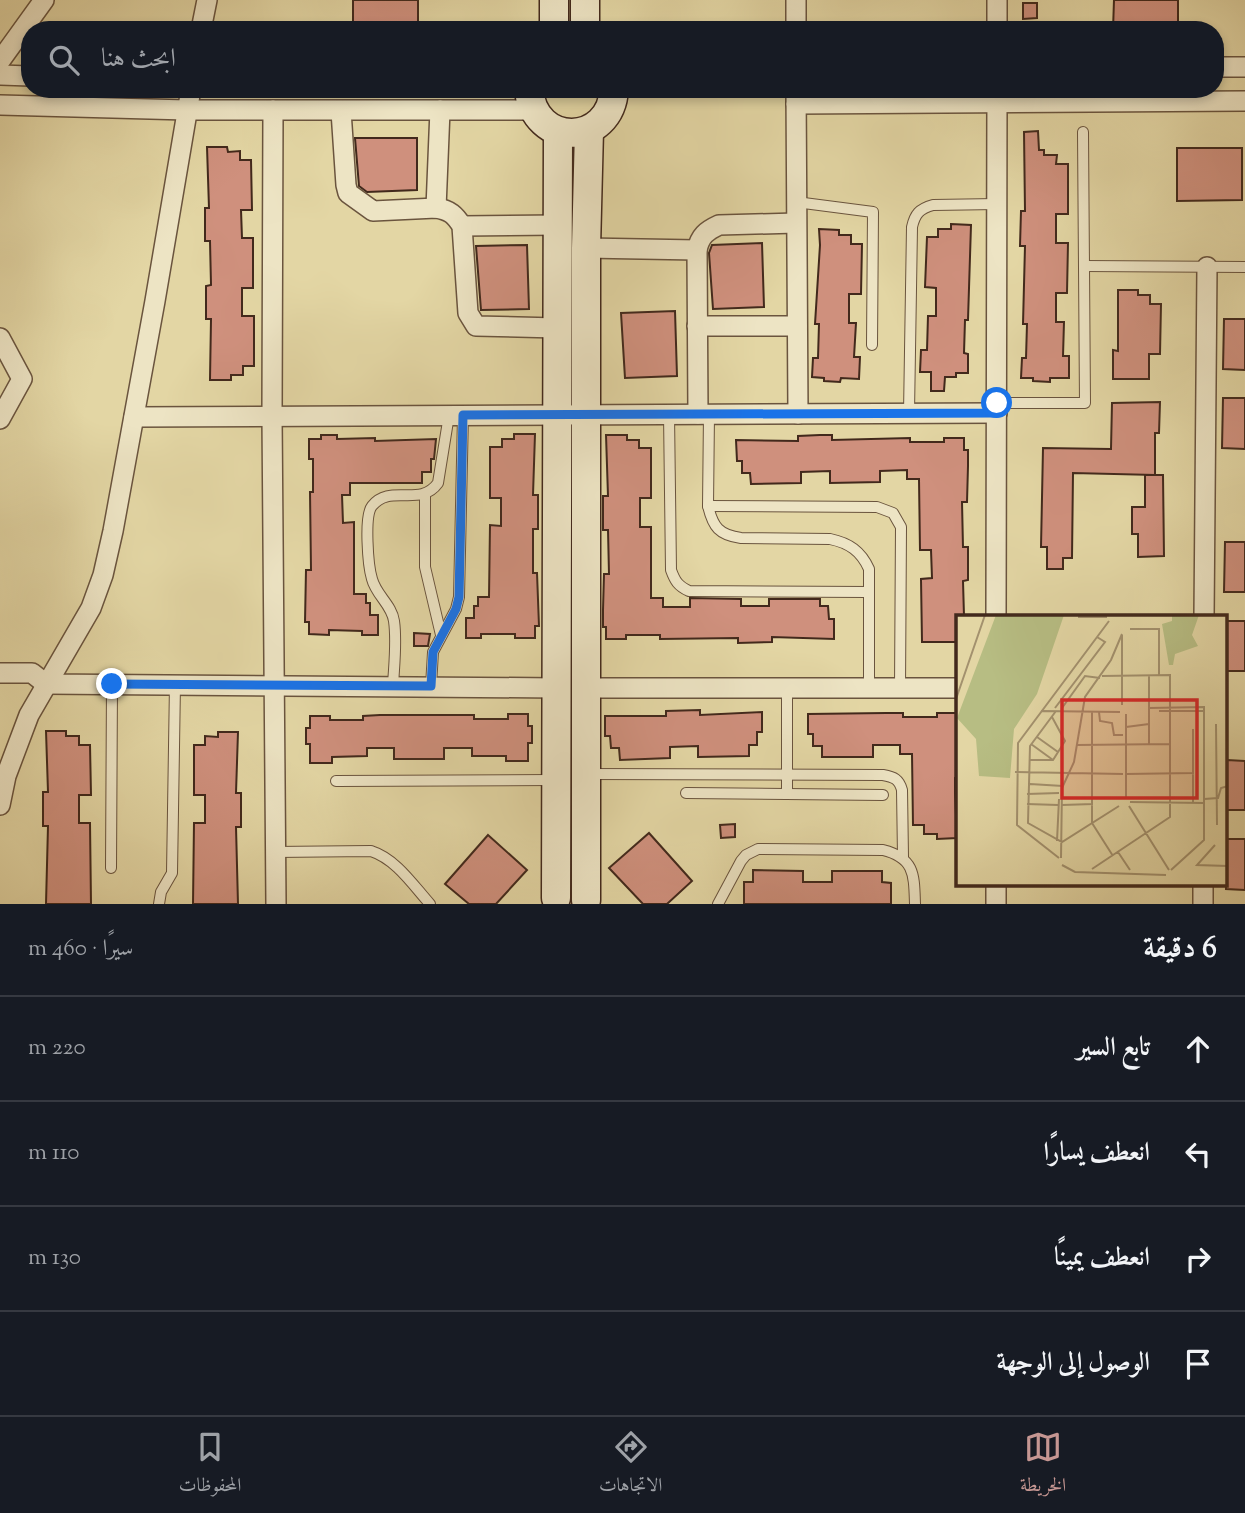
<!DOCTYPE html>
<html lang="ar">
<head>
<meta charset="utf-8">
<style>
  body { margin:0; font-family:"Sorts Mill Goudy",Amiri,serif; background:#20242c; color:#f1f3f6; direction:rtl }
  .stop { position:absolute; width:21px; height:21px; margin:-16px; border:5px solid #1a73e8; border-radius:50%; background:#fff }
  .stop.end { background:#1a73e8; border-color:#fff; box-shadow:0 2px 7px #0008 }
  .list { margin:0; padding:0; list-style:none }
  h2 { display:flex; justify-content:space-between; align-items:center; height:91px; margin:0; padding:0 28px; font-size:30px }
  h2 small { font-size:23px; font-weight:400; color:#9ea1a6 }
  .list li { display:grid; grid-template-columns:46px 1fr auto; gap:21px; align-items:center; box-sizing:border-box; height:105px; padding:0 28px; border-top:2px solid #363941 }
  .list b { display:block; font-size:26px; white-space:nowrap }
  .list em { font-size:23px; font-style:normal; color:#9ea1a6 }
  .icon { flex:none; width:38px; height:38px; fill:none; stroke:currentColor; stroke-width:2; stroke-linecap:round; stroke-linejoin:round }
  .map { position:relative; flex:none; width:1245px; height:904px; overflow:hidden; direction:ltr }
  .search { position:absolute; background:#171b24; box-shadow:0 4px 10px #0003; left:21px; right:21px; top:21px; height:77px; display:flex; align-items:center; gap:18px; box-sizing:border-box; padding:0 24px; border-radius:28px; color:#9ea1a6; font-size:26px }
  .sheet { height:511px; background:#171b24 }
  nav { display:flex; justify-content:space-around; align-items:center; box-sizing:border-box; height:98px; border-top:2px solid #363941; background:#171b24; font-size:19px; color:#9ea1a6 }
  nav a { display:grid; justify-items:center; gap:4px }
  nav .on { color:#c59692 }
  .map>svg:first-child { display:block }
</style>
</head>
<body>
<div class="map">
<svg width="1245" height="904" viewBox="0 0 1245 904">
  <rect width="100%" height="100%" fill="#e3d6a4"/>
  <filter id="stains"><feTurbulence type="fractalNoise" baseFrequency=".00286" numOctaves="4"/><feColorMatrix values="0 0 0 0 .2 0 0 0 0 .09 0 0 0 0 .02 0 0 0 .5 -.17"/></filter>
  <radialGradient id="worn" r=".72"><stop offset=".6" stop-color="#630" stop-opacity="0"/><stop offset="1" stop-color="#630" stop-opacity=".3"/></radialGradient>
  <!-- building -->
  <g fill="#cf907d" stroke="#42291c" stroke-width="2">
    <rect x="353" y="0" width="65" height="30"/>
    <polygon points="1114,0 1178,0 1178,30 1113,30"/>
    <polygon points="1023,3 1037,3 1037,18 1023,19"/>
    <polygon points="1038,131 1039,150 1044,150 1044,155 1057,155 1056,164 1068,164 1068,214 1056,214 1056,243 1068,243 1067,293 1056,293 1056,322 1064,322 1063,356 1069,356 1069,378 1050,378 1050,382 1033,381 1033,378 1021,378 1022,358 1026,358 1027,324 1023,324 1025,246 1020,246 1021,211 1025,211 1024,132"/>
    <polygon points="355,138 417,138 417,190 367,192 359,186"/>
    <polygon points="207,147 227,147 228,152 240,151 240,160 251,160 252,210 241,210 242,238 253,238 253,288 242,288 242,316 254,316 254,366 243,366 243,375 231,375 231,380 210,380 211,319 206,319 206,286 211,285 210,241 205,241 205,208 209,208"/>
    <polygon points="1177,148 1242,148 1242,200 1177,201"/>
    <polygon points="951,224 971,225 968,320 965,320 964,353 968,354 968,373 956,373 956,377 945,377 944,391 931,391 931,372 920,372 921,350 927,350 928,316 936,316 936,288 925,287 927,237 938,237 938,229 951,229"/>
    <polygon points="819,229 839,230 839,235 851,235 851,244 862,244 861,294 849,294 849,323 856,323 854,357 860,357 859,379 841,378 840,382 824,381 824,378 812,377 813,358 818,358 819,324 815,324 820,245"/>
    <polygon points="762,243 764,307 713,309 709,253 712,245"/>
    <polygon points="527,245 529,309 481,310 476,246"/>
    <polygon points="1118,290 1138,290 1138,295 1150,295 1150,304 1161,304 1160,354 1149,354 1149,379 1113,379 1113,350 1118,351"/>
    <polygon points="675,311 677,376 625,378 621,313"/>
    <polygon points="1224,319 1245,319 1245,370 1223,369"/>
    <polygon points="1223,398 1245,398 1245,449 1222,448"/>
    <polygon points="1160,402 1159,433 1155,433 1155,475 1073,473 1072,558 1063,558 1063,569 1047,569 1047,547 1041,547 1043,448 1111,449 1112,403"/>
    <polygon points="514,434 535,434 533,495 538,495 538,529 533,529 533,573 537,573 539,626 535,626 535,638 515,638 515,634 481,634 481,638 466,638 466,618 474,618 474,606 478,606 478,597 489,597 490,525 501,526 501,498 490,498 490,447 502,447 502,439 514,439"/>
    <polygon points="321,435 337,435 337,439 375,438 375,441 436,439 434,459 431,459 431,472 422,472 422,483 350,483 350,495 342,495 343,523 354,522 354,594 366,594 366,603 370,603 370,615 378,615 378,635 362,635 362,631 329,630 329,635 309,634 309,622 305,622 306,570 311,570 310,492 313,492 313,459 309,459 309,439 321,439"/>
    <polygon points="606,435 627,435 627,440 639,440 639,448 651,448 651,498 640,498 640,527 651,527 651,598 663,598 663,607 690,607 690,598 741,599 741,606 769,606 769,599 820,599 820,606 828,606 829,619 834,619 834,639 772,637 772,642 738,643 738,638 660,639 660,635 626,635 626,639 606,639 606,627 603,627 603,610 604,574 609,574 608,530 603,530 603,496 608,496"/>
    <polygon points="820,435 832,435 832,440 910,438 910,442 944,442 944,438 964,438 964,450 968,450 968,466 967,502 962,502 963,547 968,547 968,580 963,581 964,616 958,616 958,642 922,642 921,579 932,578 931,550 920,550 919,479 907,479 907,470 880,471 880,482 830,483 830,471 801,472 801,483 751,484 750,473 742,473 742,461 737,461 736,440 798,441 798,436"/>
    <polygon points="1145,475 1163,475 1164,556 1138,557 1138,534 1132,534 1132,507 1145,507"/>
    <polygon points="1225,542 1245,542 1245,592 1224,592"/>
    <rect x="1226" y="621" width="19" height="50"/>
    <polygon points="414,633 430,634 428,646 414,646"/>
    <polygon points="700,710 700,715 762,712 762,732 757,732 757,745 749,745 749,756 698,757 698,746 670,747 670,758 620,760 619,748 611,748 610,736 605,736 605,716 666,716 666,711"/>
    <polygon points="886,713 903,713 903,717 937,717 937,713 957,713 958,777 955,778 955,793 957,838 937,839 937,834 924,834 924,825 913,825 912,754 900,754 900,745 873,745 873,757 822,757 822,746 813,746 813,734 808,734 808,714"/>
    <polygon points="508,714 528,714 528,726 532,726 532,743 528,743 528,761 506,761 506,756 472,756 472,748 444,748 444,759 394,759 394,748 367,748 367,756 332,757 332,763 310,763 310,744 306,744 306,728 310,728 310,716 330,716 330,720 363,720 363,716 380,715 474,715 474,719 508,719"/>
    <polygon points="46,731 66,731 66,736 79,736 79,745 90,745 91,795 79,795 79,823 90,823 91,904 46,904 48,826 43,826 43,792 48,792"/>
    <polygon points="218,732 238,732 236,793 241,793 241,827 236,827 238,904 193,904 194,823 205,823 205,795 194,795 194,745 205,745 205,736 218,737"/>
    <polygon points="1227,760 1245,761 1245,810 1226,810"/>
    <polygon points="735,824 735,837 721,838 720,825"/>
    <polygon points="649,833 692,881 667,904 643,904 609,868"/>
    <polygon points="488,835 527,870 496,904 469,904 445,884"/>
    <polygon points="1226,839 1245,839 1245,890 1226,889"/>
    <polygon points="753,870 803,871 803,882 832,882 832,871 882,871 882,882 891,883 891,904 744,904 744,882 753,882"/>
  </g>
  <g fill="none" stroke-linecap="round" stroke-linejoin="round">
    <defs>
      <g id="lane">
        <polyline points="796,202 873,212 872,345"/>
        <polyline points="1084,266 1245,267"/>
        <polyline points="997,403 1085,403 1083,132"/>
        <path d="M909,413L912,227C915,214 919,209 933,205L997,204"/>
        <path d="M669,414L671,570C675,581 678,586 689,591L869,592"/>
        <path d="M709,414L708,506C713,527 719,535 741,538L830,539C849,543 861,551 869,569V688"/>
        <polyline points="425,495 425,567 441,635"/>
        <polyline points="708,506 877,507 893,513 901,527 900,688"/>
        <path d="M393,686C394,665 397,642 394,621C392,605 376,595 372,579C368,566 364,516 372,506C390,483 420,508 438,483L449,415"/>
        <polyline points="431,686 433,652 456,609 459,597 463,415"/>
        <path d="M588,774L883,775C894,777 899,779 902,790L903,857"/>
        <polyline points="336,781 552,780"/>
        <polyline points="686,793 883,795"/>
        <polyline points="787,793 787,688"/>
        <path d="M274,852L371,851C396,859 413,885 430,904"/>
        <polyline points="111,868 112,684"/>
        <polyline points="159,904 161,892 172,873 175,684"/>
        <path d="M718,904L741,861L746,855L758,849L883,850C915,858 914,875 915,904"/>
      </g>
      <g id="street">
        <polyline points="796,0 796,30"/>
        <polyline points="997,0 997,30"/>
        <polyline points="201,30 207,0"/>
        <polyline points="0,61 44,0"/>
        <polyline points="1215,67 1245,67"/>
        <polyline points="0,75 30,76"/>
        <polyline points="796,89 798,414"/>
        <polyline points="796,104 1245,101"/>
        <polyline points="0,105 187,110 534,110"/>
        <polyline points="273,110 272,416 276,904"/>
        <path d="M341,111L346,185L348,193L373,211L436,208C450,210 455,215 462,226L468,313L476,326L557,328"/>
        <polyline points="436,208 440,110"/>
        <polyline points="462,226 558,225"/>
        <polyline points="586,248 697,250"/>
        <polyline points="697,326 797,326"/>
        <polyline points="0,338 22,379 0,419"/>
        <path d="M698,414L697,250C700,236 706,231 719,225L796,223"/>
        <polyline points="134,417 997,413"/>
        <polyline points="996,617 997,89"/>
        <polyline points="1204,617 1207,267"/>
        <polyline points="0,673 32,673 46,684 557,688"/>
        <polyline points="588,688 958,688"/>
        <polyline points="0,805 6,776 29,715 91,608 103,575 113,531 155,301 191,89"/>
        <polyline points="996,885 996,904"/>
        <polyline points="1203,904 1203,885"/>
      </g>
      <g id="secondary">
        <polyline points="554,0 554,30"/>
        <polyline points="585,30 585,0"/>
        <path d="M529,89C533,148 611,147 614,89"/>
        <polyline points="556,898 558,132"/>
        <polyline points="586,900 586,248 589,130"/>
      </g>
    </defs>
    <!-- lane casing -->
    <use href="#lane" stroke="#6a543e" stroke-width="12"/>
    <!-- street casing -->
    <use href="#street" stroke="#6a543e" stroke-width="22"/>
    <!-- secondary casing -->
    <use href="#secondary" stroke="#42291c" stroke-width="31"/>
    <!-- lane -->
    <use href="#lane" stroke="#ede4c4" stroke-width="10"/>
    <!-- street -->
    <use href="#street" stroke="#ede4c4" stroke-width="19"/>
    <!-- secondary -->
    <use href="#secondary" stroke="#ede4c4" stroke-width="28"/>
  </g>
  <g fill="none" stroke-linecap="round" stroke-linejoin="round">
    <!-- route -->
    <polyline stroke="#1a73e8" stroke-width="9" points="112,684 431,686 433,652 456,609 459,597 463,415 997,413 997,403"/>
  </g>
  <!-- overview -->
  <g transform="translate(956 615)">
    <rect width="271" height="271" fill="#e3d6a4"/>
    <path d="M40,0H108L81,79L58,114L54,163L23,161L20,124L1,103ZM216,0H243L236,20L242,31L219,39L217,50H213L206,9L216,6Z" fill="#b7bd83"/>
    <path fill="none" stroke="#a3916e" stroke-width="2" d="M122,2H151M174,14H203V60M193,60V130M0,84L29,0M166,90V20M99,93L149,27L141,22M106,93L129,61L144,63M193,93L248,92V96M85,96L164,97M100,96L74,131L72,208L106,227L163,191M203,96H248M136,97V208L157,241M143,97L144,106L156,108L158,120H167M260,109L261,210M170,112L193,109M81,122L102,137M75,129L97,145M121,130L214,129M74,145H97L109,126L96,102M59,157L167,159M170,159L237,158V114M74,169L107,171M71,179L103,178M170,182V99M248,184L262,183L265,173L272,171M174,187L248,188M237,188V158M71,189L102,190M106,190L137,189M173,191L213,255M101,226L103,184M259,230L241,250L272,251M162,237L174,255M103,243L61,210L62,128L153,6M105,243L106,173L118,147L129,82L155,45L166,19M106,250L119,257L210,260M136,254L214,202V60L146,61M215,255L248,225V96"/>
    <path fill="#d62828" fill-opacity="0.15" stroke="#d62828" stroke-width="3.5" d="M106,85H241V183H106Z"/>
    <rect width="271" height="271" fill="none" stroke="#42291c" stroke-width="3.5"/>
  </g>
  <rect width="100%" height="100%" filter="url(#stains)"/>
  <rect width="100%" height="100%" fill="url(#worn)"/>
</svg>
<div class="stop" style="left:997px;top:403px"></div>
<div class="stop end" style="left:112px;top:684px"></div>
<div class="search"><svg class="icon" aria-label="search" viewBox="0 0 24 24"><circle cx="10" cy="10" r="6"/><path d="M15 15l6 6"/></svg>ابحث هنا</div>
</div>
<section class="sheet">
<h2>6 دقيقة<small>سيرًا · 460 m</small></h2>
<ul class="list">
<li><svg class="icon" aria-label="ahead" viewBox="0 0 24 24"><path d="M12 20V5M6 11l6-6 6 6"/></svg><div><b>تابع السير</b></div><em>220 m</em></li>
<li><svg class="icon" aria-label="left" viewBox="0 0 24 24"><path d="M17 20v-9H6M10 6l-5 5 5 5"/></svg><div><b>انعطف يسارًا</b></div><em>110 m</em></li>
<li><svg class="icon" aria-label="right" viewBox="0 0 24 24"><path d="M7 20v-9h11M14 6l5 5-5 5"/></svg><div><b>انعطف يمينًا</b></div><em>130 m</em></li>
<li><svg class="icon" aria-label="arrive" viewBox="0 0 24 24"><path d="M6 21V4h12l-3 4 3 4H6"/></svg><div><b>الوصول إلى الوجهة</b></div></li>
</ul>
</section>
<nav>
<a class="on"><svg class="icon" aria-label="map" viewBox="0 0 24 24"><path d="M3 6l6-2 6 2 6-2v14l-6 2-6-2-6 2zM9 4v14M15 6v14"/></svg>الخريطة</a>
<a><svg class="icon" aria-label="directions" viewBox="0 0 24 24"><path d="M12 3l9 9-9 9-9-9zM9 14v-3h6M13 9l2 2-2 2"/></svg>الاتجاهات</a>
<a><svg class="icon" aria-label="saved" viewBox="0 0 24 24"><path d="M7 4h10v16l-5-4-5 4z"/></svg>المحفوظات</a>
</nav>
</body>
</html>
